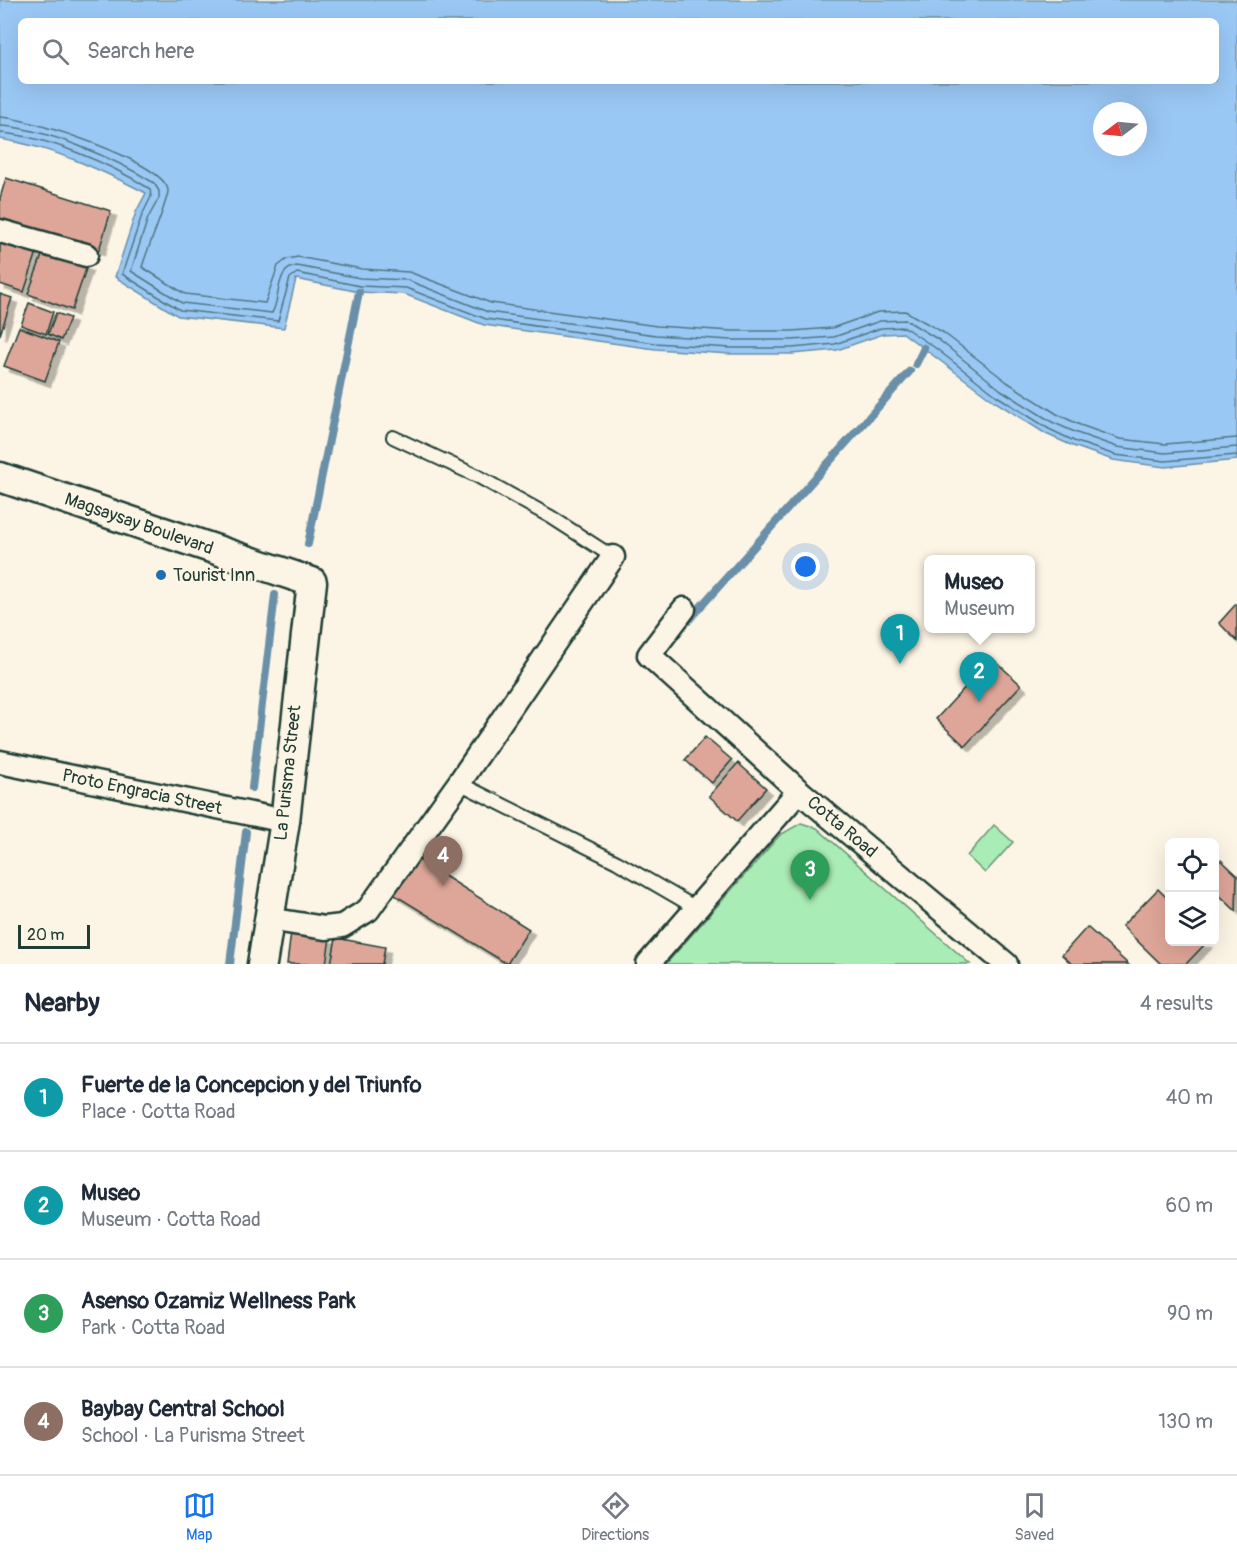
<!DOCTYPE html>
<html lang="en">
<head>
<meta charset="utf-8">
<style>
  body { margin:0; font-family:Pangolin,sans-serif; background:#f6f6f7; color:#1f2937 }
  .controls { position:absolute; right:18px; bottom:18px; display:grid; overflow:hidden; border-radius:9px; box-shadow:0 6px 24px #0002 }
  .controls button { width:54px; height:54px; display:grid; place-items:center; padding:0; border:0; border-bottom:2px solid #e0e1e3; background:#fff; color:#1f2937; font:30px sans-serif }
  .compass { position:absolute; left:1093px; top:102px; width:54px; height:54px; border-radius:50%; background:#fff; box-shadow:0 6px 24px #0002; rotate:254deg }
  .scale { position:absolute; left:18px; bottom:15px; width:72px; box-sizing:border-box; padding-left:6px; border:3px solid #1f3d34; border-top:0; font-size:16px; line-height:21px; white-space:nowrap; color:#1f3d34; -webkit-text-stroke:4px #fcf5e5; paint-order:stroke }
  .you { position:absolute; left:806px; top:567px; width:21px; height:21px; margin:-15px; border:4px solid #fff; border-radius:50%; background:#1a73e8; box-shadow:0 0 0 9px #1a73e833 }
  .badge { display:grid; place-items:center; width:39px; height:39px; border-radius:50%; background:#1a73e8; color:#fff; font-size:20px; font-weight:700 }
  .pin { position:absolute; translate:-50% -50px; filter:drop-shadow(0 2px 3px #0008) }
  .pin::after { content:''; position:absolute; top:32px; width:21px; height:18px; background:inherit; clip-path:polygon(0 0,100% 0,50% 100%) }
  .popup { position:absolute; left:924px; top:555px; width:111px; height:78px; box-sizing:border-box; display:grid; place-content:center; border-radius:9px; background:#fff; filter:drop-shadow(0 2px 4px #0005); font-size:20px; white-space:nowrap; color:#747a83 }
  .popup b { font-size:22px; color:#1f2937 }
  .popup::after { content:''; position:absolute; left:50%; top:100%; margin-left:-12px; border:12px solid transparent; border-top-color:#fff }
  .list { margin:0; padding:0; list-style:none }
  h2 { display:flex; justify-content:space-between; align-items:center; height:78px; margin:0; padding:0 24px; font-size:26px }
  h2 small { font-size:20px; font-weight:400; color:#747a83 }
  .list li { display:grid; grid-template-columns:39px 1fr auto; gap:18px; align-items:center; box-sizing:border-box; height:108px; padding:0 24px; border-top:2px solid #e0e1e3 }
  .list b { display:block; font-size:22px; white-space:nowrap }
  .list p { margin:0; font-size:20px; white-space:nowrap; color:#747a83 }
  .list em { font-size:20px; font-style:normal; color:#747a83 }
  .icon { flex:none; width:33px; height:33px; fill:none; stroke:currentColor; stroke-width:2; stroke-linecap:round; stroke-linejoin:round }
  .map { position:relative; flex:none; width:1237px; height:964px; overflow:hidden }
  .search { position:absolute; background:#fff; box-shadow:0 6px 24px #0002; left:18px; right:18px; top:18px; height:66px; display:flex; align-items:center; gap:15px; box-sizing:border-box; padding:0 21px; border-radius:9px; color:#747a83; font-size:22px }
  .sheet { height:510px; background:#fff }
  nav { display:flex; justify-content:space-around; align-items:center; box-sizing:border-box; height:84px; border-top:2px solid #e0e1e3; background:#fff; font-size:16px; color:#747a83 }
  nav a { display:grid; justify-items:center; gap:3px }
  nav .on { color:#1a73e8 }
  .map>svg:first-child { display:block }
</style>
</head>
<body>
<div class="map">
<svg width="1237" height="964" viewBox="0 0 1237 964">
  <defs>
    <filter id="shadow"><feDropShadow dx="5.5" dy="5.5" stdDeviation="0" flood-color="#0004"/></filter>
  </defs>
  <rect width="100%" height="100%" fill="#fcf5e5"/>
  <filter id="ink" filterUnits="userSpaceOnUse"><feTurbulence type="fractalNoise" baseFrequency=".0167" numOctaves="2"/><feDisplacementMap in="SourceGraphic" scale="12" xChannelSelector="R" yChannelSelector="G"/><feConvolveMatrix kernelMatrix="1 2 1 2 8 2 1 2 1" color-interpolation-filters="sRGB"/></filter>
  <g filter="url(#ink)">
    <!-- green -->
    <g fill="#aaecb5" stroke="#649474" stroke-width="1.5">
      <polygon points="801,823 817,828 970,964 666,964 780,835"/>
      <polygon points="994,825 1013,842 985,873 967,856"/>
    </g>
    <!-- water -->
    <path fill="#9ac8f5" stroke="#6990a8" stroke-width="1.5" fill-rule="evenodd" d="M0,0H1237V460L1165,467L1113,460L1073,446L1046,434L994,401L903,333L883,334L837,350L792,354H730L655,349L484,325L404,294L359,292L296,279L284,328L178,316L115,277L136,212L146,193C99,169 52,147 0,139ZM21,21H1216V81H21ZM1102,111H1138V147H1102Z"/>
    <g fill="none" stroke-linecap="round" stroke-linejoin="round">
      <!-- shore -->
      <g stroke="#507581" stroke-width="1.5">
        <path d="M0,117C29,118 163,161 168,190C169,199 146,252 142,267L185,294L265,303L278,266L287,259L298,257L362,269L409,272L491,303L657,326L731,331H792L832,328L878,312L905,311L944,333L1007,382L1057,414L1080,425L1120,439L1165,444L1237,438"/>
        <path d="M0,126C45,128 116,159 154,183L159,191V198L148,218L131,271L182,303L272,313C281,298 275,268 297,266L360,278L407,280L488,312L656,335L730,340H792L834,337L880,321L906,320L939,340L1001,390L1052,422L1077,433L1117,447L1165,453L1237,447"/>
        <path d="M0,133C46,136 111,164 150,189L151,197L142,215L122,274L180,310L278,321L290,278L297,273L360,286L406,288L486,319L655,343L730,348H792L835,344L881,328L904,327L934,347L997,396L1049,429L1074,441L1115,455L1165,461L1237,455"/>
      </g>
      <!-- stream -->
      <g stroke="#6990a8" stroke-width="8">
        <polyline points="916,364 924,348"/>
        <polyline points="308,544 359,292"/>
        <polyline points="688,621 910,371"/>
        <polyline points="252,788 275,595"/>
        <polyline points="230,964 246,832"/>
      </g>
    </g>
    <!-- building -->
    <g fill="#dea698" stroke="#1f3d34" stroke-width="1.5" filter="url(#shadow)">
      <polygon points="6,178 111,211 99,250 0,219 0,198"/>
      <polygon points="0,240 37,252 24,292 0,284"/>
      <polygon points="44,250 87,266 72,310 28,294"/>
      <polygon points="0,294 12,298 0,335"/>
      <polygon points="29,303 53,312 46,334 21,325"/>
      <polygon points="56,313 70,318 61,340 48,334"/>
      <polygon points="19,327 59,342 45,381 4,366"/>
      <polygon points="1237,603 1237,641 1219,623"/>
      <polygon points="992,658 1021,685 965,746 936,719"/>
      <polygon points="705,737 732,760 712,783 685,760"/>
      <polygon points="738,763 766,788 737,821 709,796"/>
      <polygon points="416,858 529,929 507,964 393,894"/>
      <polygon points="1221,860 1237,875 1236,911 1214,890 1214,867"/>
      <polygon points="1158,889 1170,901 1170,942 1207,942 1186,964 1161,964 1122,926"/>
      <polygon points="1087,927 1128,964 1072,964 1062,955"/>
      <polygon points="291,932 330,938 326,964 287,964"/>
      <polygon points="336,938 385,947 382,964 331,964"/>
    </g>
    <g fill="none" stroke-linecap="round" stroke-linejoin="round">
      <defs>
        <g id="service">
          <polyline points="393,437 477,476 551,517 613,557"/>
          <polyline points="459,783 617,862 696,908"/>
        </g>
        <g id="minor">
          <polyline points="0,231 86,255"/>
          <polyline points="684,609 649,655 799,791 1006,964"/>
          <polyline points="0,762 285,821"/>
          <polyline points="268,919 325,928 342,926 368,910 459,783 613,557"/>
          <polyline points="648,964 799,791"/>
        </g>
        <polyline id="tertiary" points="0,477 312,582 285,821 262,964"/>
      </defs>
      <!-- service casing -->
      <use href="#service" stroke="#1f3d34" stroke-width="16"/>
      <!-- minor casing -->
      <use href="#minor" stroke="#1f3d34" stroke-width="27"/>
      <!-- tertiary casing -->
      <use href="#tertiary" stroke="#1f3d34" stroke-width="33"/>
      <!-- service -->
      <use href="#service" stroke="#fcf5e5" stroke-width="12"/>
      <!-- minor -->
      <use href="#minor" stroke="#fcf5e5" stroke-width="22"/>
      <!-- tertiary -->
      <use href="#tertiary" stroke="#fcf5e5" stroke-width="28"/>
    </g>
  </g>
  <!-- markers -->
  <circle fill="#1f6fb2" stroke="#fcf5e5" stroke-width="2" cx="161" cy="575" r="6"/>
  <g text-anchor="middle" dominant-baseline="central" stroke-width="4.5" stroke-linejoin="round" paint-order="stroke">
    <!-- street labels -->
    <g font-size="18" fill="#1f3d34" stroke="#fcf5e5">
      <text transform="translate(139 524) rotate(19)">Magsaysay Boulevard</text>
      <text transform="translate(288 773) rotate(-84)">La Purisma Street</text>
      <text transform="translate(142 792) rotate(12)">Proto Engracia Street</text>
      <text transform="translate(842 827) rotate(40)">Cotta Road</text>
    </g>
    <!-- poi labels -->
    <g font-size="18" fill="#1f3d34" stroke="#fcf5e5" text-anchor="start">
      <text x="173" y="575">Tourist Inn</text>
    </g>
  </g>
</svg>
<div class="controls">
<button><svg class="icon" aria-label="locate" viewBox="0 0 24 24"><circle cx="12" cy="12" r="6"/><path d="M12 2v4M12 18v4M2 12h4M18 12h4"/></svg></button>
<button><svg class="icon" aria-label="layers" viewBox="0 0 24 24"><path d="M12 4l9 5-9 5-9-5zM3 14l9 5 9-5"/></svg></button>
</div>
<svg class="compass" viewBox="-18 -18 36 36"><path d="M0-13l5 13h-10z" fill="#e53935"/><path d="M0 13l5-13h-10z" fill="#747a83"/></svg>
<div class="scale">20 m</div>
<div class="you"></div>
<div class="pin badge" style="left:900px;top:664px;background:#0f9aa8">1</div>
<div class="pin badge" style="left:979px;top:702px;background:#0f9aa8">2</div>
<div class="popup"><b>Museo</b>Museum</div>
<div class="pin badge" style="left:810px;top:900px;background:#2e9e5b">3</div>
<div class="pin badge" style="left:443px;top:886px;background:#8d6e63">4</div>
<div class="search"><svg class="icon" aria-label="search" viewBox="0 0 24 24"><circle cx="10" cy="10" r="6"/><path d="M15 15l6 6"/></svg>Search here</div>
</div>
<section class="sheet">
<h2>Nearby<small>4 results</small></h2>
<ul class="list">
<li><span class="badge" style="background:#0f9aa8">1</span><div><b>Fuerte de la Concepcion y del Triunfo</b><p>Place · Cotta Road</p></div><em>40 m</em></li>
<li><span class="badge" style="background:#0f9aa8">2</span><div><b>Museo</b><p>Museum · Cotta Road</p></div><em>60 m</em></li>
<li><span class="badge" style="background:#2e9e5b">3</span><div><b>Asenso Ozamiz Wellness Park</b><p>Park · Cotta Road</p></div><em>90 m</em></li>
<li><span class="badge" style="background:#8d6e63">4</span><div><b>Baybay Central School</b><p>School · La Purisma Street</p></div><em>130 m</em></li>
</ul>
</section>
<nav>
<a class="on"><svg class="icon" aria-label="map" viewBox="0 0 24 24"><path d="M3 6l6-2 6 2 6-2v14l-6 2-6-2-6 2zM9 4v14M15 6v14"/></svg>Map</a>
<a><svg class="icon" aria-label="directions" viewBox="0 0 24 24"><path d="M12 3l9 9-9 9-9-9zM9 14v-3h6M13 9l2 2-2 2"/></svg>Directions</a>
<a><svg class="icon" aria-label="saved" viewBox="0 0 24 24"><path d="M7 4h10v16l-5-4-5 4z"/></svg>Saved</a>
</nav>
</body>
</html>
